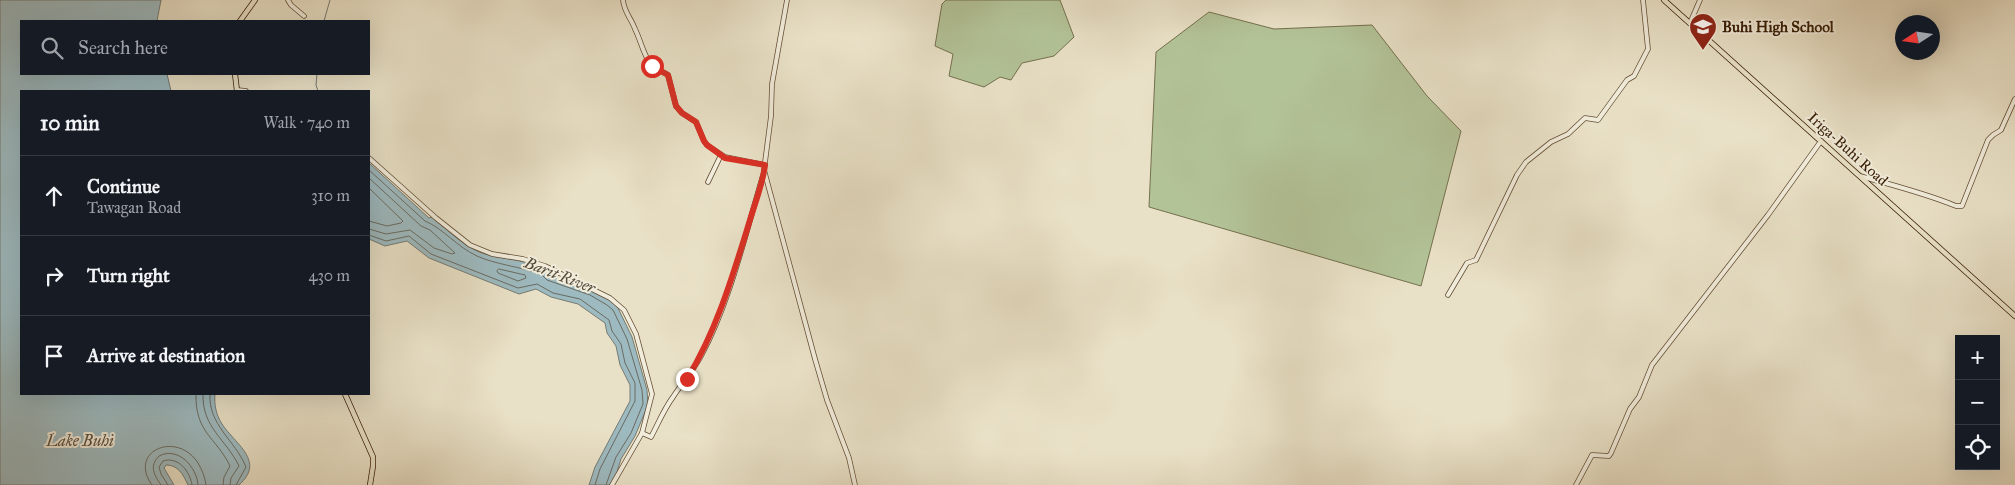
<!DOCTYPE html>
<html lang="en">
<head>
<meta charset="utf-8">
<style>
  body { margin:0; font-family:"IM FELL Great Primer",serif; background:#242831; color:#f1f3f6 }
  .controls { position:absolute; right:15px; bottom:15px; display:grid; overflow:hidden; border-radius:0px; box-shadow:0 5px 20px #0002 }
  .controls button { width:45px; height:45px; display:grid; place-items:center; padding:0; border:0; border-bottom:1px solid #363941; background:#171b24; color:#f1f3f6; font:25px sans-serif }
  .compass { position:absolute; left:1895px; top:15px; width:45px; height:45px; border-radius:50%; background:#171b24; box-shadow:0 5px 20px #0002; rotate:258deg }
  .stop { position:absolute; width:15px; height:15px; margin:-11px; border:4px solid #d93025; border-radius:50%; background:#fff }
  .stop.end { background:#d93025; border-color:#fff; box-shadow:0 1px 5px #0008 }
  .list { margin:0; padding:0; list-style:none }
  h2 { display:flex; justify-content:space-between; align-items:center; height:65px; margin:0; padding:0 20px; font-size:21px }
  h2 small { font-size:16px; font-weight:400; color:#9ea1a6 }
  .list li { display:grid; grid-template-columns:32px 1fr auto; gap:15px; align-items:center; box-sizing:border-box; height:80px; padding:0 20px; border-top:1px solid #363941 }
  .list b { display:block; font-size:19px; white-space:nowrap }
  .list p { margin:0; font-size:16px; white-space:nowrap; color:#9ea1a6 }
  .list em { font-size:16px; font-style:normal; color:#9ea1a6 }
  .icon { flex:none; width:28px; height:28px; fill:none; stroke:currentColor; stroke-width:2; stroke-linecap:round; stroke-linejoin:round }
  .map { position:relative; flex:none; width:2015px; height:485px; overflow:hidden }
  .search { position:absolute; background:#171b24; box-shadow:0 5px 20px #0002; left:20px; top:20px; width:350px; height:55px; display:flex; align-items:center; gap:12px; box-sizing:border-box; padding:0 18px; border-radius:0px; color:#9ea1a6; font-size:19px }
  .panel { position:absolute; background:#171b24; box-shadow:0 5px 20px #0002; left:20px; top:90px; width:350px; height:305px; border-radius:0px }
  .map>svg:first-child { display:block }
</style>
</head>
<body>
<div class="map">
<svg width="2015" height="485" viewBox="0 0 2015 485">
  <rect width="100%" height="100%" fill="#e9e1c7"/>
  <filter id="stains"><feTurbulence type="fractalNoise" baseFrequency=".004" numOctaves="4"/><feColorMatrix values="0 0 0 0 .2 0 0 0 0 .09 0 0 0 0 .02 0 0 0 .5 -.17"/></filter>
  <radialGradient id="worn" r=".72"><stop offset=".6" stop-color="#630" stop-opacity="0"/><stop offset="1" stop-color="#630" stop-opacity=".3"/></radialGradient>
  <!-- green -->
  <g fill="#b3c398" stroke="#74704e">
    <polygon points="946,0 1060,0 1074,37 1054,56 1022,63 1011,80 1000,77 984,87 949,76 953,54 935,46 942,4"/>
    <polygon points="1209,12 1274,29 1372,25 1427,96 1461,131 1421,286 1149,207 1156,52"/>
  </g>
  <!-- water -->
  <g fill="#9dbac0" stroke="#747b74">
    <path d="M0,0H161L157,21H21V74H167L171,91H21V394H215C214,404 216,415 222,424C235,444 266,461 239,485H188C183,474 178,465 166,465L164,468L174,485H0Z"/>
    <path d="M369,163L429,218L432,217C447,229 461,244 479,252C499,260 536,258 549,276L592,291L610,300L617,306L632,337L647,390L648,405L635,436L621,459L617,472L610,485H589L595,467L630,401V385L620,365L616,346L607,333L605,323L578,304L551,297L536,289L519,294L429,258L407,241L385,246L369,239Z"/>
  </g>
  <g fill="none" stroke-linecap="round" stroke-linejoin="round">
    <!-- shore -->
    <g stroke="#6a6b62" stroke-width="1">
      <path d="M369,170L425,221C444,229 457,247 477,256C494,264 521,267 541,274L547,280L590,295L607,305L613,310L627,339L642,390L643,404L631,433L616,457L606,485"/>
      <polyline points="369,178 421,226 430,230 455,253 452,254 434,248 410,230 386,234 369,229"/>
      <polyline points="369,188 403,221 401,223 387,226 369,221"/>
      <polyline points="369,235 386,241 409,236 431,254 518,288 537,284 553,293 580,299 609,320 612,331 621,344 625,363 635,383 635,401 600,469 595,485"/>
      <polygon points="499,269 525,275 526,278 518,281 498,273 497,271"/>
      <path d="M196,394C195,433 216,437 230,466L224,477L223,485"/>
      <path d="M203,394C202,428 226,439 239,466L231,478L230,485"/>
      <path d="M210,394C208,425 235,440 246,467L236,485"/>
      <path d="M152,485C127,451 177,430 198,463C202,470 205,477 206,485"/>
      <path d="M161,485C154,475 149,466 159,456C178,446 197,467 198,485"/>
      <path d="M168,485L161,474L159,467L163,461C178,456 190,471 192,485"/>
    </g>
    <!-- stream -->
    <g stroke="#747b74" stroke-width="1">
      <polyline points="324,21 330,0"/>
      <polyline points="317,74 316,85 318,91"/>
    </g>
    <defs>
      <g id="minor">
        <polyline points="288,0 291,5 304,16"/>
        <path d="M623,0C624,12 631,18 635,29C641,41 643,54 651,65C655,70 663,71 668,75L676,106L682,113L696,122L704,141L707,145L725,157L765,165"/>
        <polyline points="787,0 772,84 771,116 764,170 815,359 827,400 849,458 855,485"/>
        <polyline points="1690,23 1700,0"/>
        <polyline points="237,90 246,91"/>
        <polyline points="369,158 436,218 470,245 492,254 523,259 545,266 610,298 624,310 636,334 652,394 642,433 612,485"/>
        <path d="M1860,176C1892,185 1925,193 1956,206H1962L1988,140L1993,135L2001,130L2015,99"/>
        <polyline points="708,182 721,155"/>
        <polyline points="1448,295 1467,263 1476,260 1517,175 1526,162 1551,142 1568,134 1585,118 1598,120 1627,80 1634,76 1648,49 1643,0"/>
        <path d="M642,433L651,437C658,424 664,409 673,397C682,383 693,371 701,356C730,303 746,231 764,172"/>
        <polyline points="1576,485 1592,455 1609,456 1611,453 1630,409 1639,397 1652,365 1768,215 1821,141"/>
      </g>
      <g id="major">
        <polyline points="1664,0 2015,316"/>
        <polyline points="240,21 255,0"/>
        <polyline points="235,74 237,91"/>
        <polyline points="345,394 373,457 373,466 370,485"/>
      </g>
    </defs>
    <!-- minor casing -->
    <use href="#minor" stroke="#634d34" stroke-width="5.5"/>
    <!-- major casing -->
    <use href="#major" stroke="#361c03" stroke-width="6"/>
    <!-- minor -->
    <use href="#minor" stroke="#f1ecdb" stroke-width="4"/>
    <!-- major -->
    <use href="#major" stroke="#e9e1c7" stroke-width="4.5"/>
  </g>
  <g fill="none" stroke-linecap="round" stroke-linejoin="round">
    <!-- route -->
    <path stroke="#d93025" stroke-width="6" d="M652,66L668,75L676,106L682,113L696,122L704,141L707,145L725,158L765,165C763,183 755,203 750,220C733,275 717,330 687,379"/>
  </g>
  <!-- icons -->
  <defs>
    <symbol id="school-pin" viewBox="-11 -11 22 30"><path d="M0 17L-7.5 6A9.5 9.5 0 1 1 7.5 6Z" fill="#8f2418" stroke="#f1ecdb"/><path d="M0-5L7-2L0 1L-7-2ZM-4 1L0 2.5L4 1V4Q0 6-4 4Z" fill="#fff"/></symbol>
  </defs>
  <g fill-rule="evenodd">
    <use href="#school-pin" x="1687" y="11" width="32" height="43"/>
  </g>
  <g text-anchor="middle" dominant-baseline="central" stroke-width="4" stroke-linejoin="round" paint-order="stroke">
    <!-- poi labels -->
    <g font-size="15" font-weight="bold" fill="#361c03" stroke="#f1ecdb" text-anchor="start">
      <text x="1722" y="27">Buhi High School</text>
    </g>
    <!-- street labels -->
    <g font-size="15" fill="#361c03" stroke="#f1ecdb">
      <text transform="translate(1848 149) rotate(42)">Iriga-Buhi Road</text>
    </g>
    <!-- water labels -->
    <g font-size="16" font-style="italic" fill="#554b3c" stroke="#f1ecdb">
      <text transform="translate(560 275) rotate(21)">Barit River</text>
      <text x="80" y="440">Lake Buhi</text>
    </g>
  </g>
  <rect width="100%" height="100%" filter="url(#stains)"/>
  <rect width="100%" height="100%" fill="url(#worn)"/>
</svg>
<div class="controls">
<button>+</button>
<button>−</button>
<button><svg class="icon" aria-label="locate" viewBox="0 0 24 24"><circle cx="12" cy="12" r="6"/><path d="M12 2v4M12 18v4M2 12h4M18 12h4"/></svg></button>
</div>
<svg class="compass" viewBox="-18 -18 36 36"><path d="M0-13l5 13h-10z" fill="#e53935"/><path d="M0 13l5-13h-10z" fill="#9ea1a6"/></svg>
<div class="stop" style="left:652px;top:66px"></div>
<div class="stop end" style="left:687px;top:379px"></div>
<div class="search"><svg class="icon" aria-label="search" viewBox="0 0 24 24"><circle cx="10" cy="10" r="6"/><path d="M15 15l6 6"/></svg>Search here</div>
<section class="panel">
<h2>10 min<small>Walk · 740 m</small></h2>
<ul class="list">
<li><svg class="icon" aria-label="ahead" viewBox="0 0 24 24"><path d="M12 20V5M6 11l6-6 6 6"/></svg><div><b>Continue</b><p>Tawagan Road</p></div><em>310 m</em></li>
<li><svg class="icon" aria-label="right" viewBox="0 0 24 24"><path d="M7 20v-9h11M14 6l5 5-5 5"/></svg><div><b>Turn right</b></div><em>430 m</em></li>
<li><svg class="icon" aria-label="arrive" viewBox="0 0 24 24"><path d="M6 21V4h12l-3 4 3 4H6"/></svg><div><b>Arrive at destination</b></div></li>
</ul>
</section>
</div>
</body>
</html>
